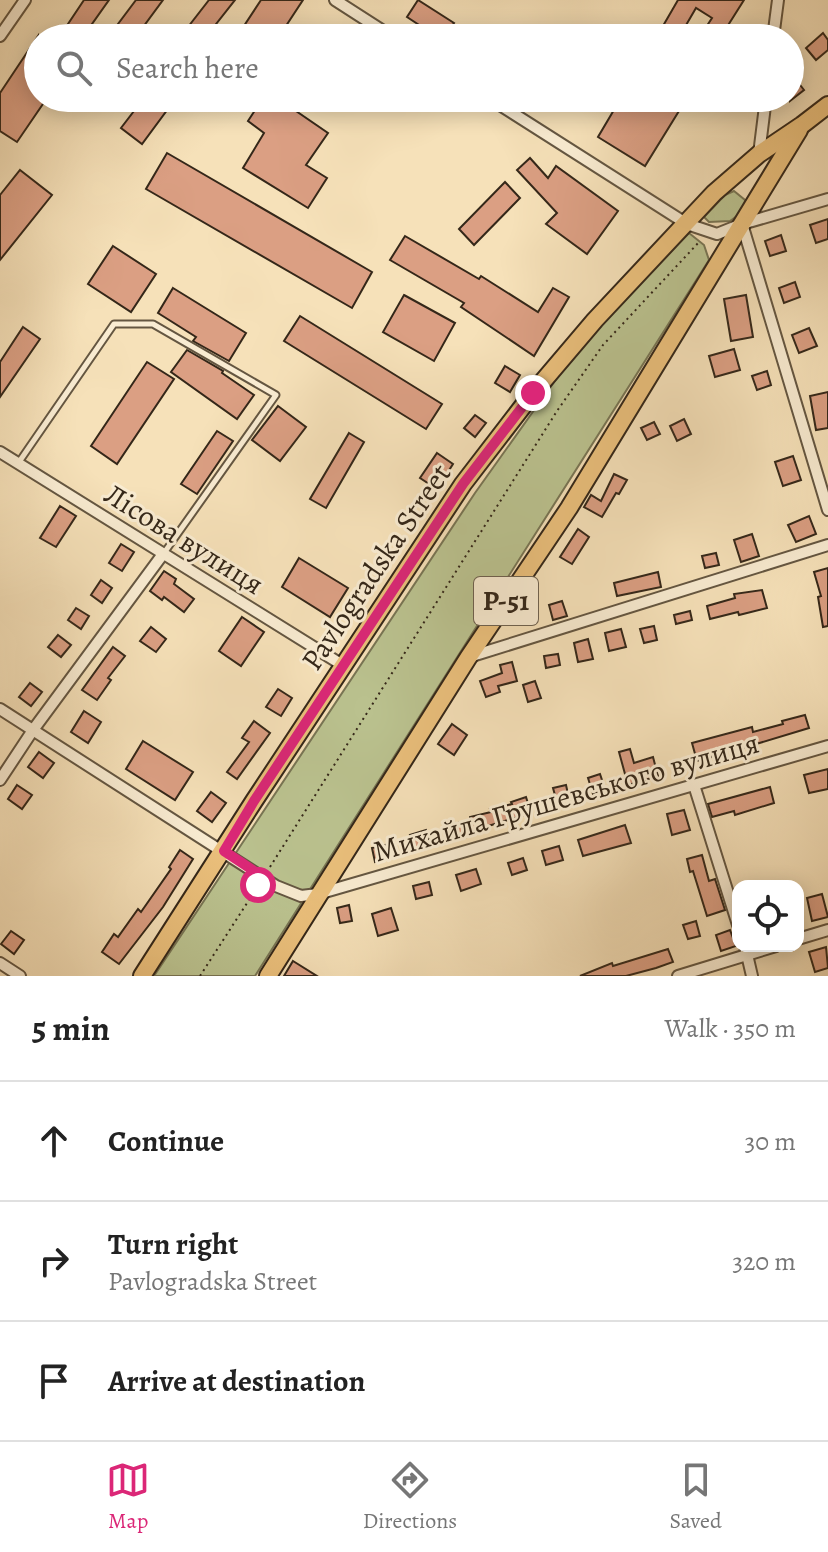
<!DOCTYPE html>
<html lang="en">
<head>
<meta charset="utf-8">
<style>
  body { margin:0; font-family:Alegreya,serif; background:#f2f2f2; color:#222 }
  .controls { position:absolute; right:24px; bottom:24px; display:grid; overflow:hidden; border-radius:16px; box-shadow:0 4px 20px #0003 }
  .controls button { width:72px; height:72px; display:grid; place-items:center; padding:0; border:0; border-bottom:2px solid #e0e0e0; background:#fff; color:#222; font:40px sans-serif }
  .stop { position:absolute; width:24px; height:24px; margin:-18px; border:6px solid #db2777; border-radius:50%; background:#fff }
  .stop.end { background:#db2777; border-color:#fff; box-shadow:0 2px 8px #0008 }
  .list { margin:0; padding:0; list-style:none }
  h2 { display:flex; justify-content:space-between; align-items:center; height:104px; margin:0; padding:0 32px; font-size:34px }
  h2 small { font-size:26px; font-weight:400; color:#767676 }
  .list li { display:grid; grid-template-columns:52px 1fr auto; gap:24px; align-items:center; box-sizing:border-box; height:120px; padding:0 32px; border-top:2px solid #e0e0e0 }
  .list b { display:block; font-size:30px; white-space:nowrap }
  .list p { margin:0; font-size:26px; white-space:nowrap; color:#767676 }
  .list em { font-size:26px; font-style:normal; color:#767676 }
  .icon { flex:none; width:44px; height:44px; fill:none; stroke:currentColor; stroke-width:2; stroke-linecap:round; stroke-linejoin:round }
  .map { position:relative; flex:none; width:828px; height:976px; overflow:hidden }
  .search { position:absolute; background:#fff; box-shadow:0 4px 20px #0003; left:24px; right:24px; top:24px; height:88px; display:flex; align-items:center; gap:20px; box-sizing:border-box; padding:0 28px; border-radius:44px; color:#767676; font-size:30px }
  .sheet { height:464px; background:#fff }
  nav { display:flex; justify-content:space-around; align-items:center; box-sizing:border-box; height:112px; border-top:2px solid #e0e0e0; background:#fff; font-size:22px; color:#767676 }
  nav a { display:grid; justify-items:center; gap:4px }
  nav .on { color:#db2777 }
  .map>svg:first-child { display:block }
</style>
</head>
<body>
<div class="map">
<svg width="828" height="976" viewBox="0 0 828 976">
  <rect width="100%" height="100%" fill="#f6e1b9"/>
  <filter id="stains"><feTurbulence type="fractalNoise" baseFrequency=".0025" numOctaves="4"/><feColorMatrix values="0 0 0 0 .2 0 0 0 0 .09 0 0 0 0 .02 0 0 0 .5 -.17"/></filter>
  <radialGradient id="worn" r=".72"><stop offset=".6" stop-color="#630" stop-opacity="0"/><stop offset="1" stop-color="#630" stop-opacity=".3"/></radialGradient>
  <!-- green -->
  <g fill="#bbc390" stroke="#787554" stroke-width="2">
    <polygon points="734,191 745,200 744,211 730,221 709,222 704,217 725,195"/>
    <polygon points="689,233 704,245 709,260 255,976 154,976 475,493 584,340"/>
  </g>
  <!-- building -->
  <g fill="#db9f83" stroke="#342719" stroke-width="2">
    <polygon points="84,0 109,0 82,38 66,27"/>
    <polygon points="136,0 163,0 135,38 121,38 112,32"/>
    <polygon points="209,0 235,0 205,38 202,38 188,27"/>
    <polygon points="261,0 303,0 278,38 236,38"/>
    <polygon points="418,0 454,23 444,38 439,38 407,17"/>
    <polygon points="678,0 744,0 720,38 699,38 712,18 696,8 682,32 693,38 656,38"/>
    <polygon points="823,33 828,40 828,50 816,60 806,48"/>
    <polygon points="38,36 38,98 47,98 17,142 0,131 0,93"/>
    <polygon points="790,72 804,90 790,101"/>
    <polygon points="144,98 176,98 142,144 121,128"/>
    <polygon points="263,98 277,98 328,133 306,165 327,178 308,208 243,168 264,133 248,121"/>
    <polygon points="621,98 687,98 645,166 598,137"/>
    <polygon points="167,153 372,272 352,308 146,189"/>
    <polygon points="530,158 548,178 556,166 618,211 587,254 546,224 557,213 517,170"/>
    <polygon points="20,170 52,195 0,260 0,195"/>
    <polygon points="505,182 520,198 474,245 459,229"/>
    <polygon points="828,219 828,239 816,243 810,225"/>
    <polygon points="781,235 786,251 770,256 765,241"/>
    <polygon points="405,236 479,279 481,276 538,312 553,288 569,297 534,356 461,307 464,303 390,260"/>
    <polygon points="113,246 156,274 131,312 88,284"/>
    <polygon points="795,282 800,297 784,303 779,288"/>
    <polygon points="173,288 246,333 229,361 193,341 196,337 158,313"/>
    <polygon points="404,295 455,323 434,361 383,332"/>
    <polygon points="746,295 753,337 731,341 724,299"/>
    <polygon points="300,316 442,404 426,429 284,341"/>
    <polygon points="23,327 40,339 0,397 0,362"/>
    <polygon points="809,328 817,346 799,353 792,335"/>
    <polygon points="734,349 740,370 715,377 709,356"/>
    <polygon points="187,350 223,371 222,373 254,395 237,419 171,372"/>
    <polygon points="147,362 174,379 117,464 91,446"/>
    <polygon points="505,366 520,375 510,392 495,383"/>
    <polygon points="767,371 771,385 757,390 752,376"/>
    <polygon points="828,392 828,428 816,430 810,396"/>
    <polygon points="278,406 306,427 280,461 252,440"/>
    <polygon points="475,415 486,423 475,437 464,428"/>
    <polygon points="684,419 691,434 677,441 670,426"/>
    <polygon points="654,422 660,434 647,440 641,428"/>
    <polygon points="217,431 233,441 197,494 181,484"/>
    <polygon points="349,433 364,442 326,508 310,499"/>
    <polygon points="437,453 453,464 437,489 420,478"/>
    <polygon points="793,456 801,480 783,486 775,462"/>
    <polygon points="614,474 627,480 619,494 616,493 602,517 584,507 591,495 601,501"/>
    <polygon points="60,506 76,516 56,547 40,538"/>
    <polygon points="809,516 816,534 796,542 788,525"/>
    <polygon points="578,529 589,537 572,564 560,557"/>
    <polygon points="752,534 759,556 741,562 734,540"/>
    <polygon points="121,544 134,552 122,571 109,563"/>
    <polygon points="716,553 719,565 705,568 702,556"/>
    <polygon points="299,558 348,588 330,617 282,587"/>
    <polygon points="828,568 828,626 823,627 818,597 821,596 814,572"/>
    <polygon points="164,571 176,579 174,584 194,599 184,612 164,597 162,600 150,591"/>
    <polygon points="658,572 661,587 617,596 614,583"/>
    <polygon points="101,580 112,588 102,603 91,595"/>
    <polygon points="762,590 767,608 739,615 738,612 710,619 707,606 735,598 734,594"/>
    <polygon points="562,601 567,616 553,620 549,605"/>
    <polygon points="76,608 89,616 81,629 68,620"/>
    <polygon points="690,611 692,620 676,624 674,615"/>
    <polygon points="242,617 264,632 241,666 219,651"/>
    <polygon points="654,626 657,640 644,643 640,629"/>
    <polygon points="151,627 166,639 156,652 140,641"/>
    <polygon points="621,629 626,647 609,651 605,633"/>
    <polygon points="58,635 71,645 61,657 48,647"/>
    <polygon points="588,639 593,659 578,662 574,643"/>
    <polygon points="113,647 125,656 108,678 111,680 97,700 82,690"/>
    <polygon points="558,654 560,665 546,668 544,656"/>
    <polygon points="512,662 517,681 498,686 500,692 486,697 480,681 502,673 500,665"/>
    <polygon points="535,681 541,698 528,702 523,685"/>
    <polygon points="30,683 42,692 31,706 19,697"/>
    <polygon points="278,689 292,698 281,716 266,707"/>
    <polygon points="84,711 101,722 88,743 71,732"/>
    <polygon points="805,715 809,728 743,748 742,743 712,754 712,757 697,761 692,743 752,727 753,732 783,724 782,721"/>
    <polygon points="254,721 270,733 237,779 227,772 249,742 242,738"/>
    <polygon points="452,724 467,735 454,755 438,744"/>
    <polygon points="143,741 193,772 175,800 126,769"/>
    <polygon points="630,749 634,763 653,757 658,776 628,785 619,752"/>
    <polygon points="39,752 54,763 43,778 28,767"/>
    <polygon points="828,769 828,789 809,793 804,775"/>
    <polygon points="600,774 605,789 593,794 588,778"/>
    <polygon points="17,785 32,795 22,809 8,799"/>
    <polygon points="566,785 570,803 558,806 553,788"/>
    <polygon points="770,787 774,803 735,815 734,811 712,817 708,804"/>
    <polygon points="211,792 226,803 212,822 197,811"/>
    <polygon points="526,797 531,813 485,827 486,830 464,834 465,838 450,841 446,826 470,820 470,817 491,812 490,809 512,804 511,802"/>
    <polygon points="684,810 690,830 672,835 667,814"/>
    <polygon points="625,825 631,843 583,856 578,840"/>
    <polygon points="426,830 431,847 415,852 410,835"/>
    <polygon points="385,845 388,859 375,862 372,848"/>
    <polygon points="559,846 563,860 546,865 542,851"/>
    <polygon points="180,850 193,859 163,907 119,964 102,952 114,934 118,937 138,909 141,912 171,869 169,867"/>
    <polygon points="702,855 709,881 715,879 725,910 707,916 693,871 690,872 687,859"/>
    <polygon points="523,858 527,870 512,875 508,863"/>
    <polygon points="476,869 481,884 461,891 456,875"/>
    <polygon points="429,882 432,895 416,899 413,886"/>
    <polygon points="822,894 828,917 812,921 807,898"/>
    <polygon points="349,905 352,921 340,923 337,908"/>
    <polygon points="391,908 398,930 378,936 372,914"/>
    <polygon points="696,921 700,936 688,939 683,925"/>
    <polygon points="730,930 736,946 721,951 716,935"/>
    <polygon points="11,931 24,940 14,954 1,944"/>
    <polygon points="826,947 828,968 815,972 809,952"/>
    <polygon points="668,949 673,962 656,968 626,976 580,976 612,963 613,966"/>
    <polygon points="293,961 317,976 284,976"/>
  </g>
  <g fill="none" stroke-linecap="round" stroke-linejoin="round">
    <defs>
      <polyline id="service" points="19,462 114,324 153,324 276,395 164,553"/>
      <g id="minor">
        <polyline points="335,0 394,38"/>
        <polyline points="0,36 25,0"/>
        <polyline points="773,38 778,0"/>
        <polyline points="489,98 687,224 717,234 742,224 828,199"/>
        <polyline points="759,154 766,98"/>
        <polyline points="742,224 828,510"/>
        <polyline points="0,452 344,666"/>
        <polyline points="469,657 828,545"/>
        <polyline points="0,709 276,886 301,896 318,894 828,746"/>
        <polyline points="0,780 33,730 163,554"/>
        <polyline points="694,785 738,925"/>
        <polyline points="798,939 828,930"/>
        <polyline points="745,946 752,976"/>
        <polyline points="0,963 20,976"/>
        <polyline points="678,976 776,946"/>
      </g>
      <g id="primary">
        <polyline points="142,976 254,801 463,484 533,393 595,320 714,193 759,154 802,125 828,105"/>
        <polyline points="268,976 468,658 569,508 799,130"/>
      </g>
    </defs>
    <!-- service casing -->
    <use href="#service" stroke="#645641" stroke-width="9"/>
    <!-- minor casing -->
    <use href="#minor" stroke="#645641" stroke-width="14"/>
    <!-- primary casing -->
    <use href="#primary" stroke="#342719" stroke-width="20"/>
    <!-- path -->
    <g stroke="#342719" stroke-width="2" stroke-dasharray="2 4" stroke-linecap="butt">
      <polyline points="270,867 557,411 603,345 700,241"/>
      <polyline points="200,976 258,886"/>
    </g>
    <!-- service -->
    <use href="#service" stroke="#f9ecd2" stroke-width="5"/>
    <!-- minor -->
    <use href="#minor" stroke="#f9ecd2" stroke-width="10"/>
    <!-- primary -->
    <use href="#primary" stroke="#ebc07c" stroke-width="16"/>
  </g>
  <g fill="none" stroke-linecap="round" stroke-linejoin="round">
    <!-- route -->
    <polyline stroke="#db2777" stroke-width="10" points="258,885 263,877 224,851 254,801 463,484 533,393"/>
  </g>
  <g text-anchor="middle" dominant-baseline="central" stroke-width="6" stroke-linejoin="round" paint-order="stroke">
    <!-- shield labels -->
    <rect fill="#f9ecd2" stroke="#6f6250" stroke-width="2" x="474" y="577" width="64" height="48" rx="6"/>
    <g font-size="28" font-weight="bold" fill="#342719">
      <text x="506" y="601">Р-51</text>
    </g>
    <!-- street labels -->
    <g font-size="30" fill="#342719" stroke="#f9ecd2">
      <text transform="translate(184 539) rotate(32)">Лісова вулиця</text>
      <text transform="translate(376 567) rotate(-56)">Pavlogradska Street</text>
      <text transform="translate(566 797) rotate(-16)">Михайла Грушевського вулиця</text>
    </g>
  </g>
  <rect width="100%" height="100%" filter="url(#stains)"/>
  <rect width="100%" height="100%" fill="url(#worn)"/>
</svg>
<div class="controls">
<button><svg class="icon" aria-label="locate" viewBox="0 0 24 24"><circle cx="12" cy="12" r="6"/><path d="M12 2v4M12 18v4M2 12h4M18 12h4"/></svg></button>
</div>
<div class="stop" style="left:258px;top:885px"></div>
<div class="stop end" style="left:533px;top:393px"></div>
<div class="search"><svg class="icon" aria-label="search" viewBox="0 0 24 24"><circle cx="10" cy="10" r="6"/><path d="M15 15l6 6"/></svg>Search here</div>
</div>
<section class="sheet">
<h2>5 min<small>Walk · 350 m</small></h2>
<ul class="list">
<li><svg class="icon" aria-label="ahead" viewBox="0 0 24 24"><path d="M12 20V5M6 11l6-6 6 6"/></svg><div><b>Continue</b></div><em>30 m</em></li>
<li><svg class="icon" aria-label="right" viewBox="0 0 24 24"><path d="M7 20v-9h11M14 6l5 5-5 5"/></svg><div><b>Turn right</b><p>Pavlogradska Street</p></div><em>320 m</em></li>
<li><svg class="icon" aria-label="arrive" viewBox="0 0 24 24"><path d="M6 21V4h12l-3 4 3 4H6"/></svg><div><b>Arrive at destination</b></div></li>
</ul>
</section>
<nav>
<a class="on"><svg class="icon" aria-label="map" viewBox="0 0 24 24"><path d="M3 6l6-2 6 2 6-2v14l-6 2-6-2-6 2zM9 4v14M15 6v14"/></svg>Map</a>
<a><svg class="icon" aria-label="directions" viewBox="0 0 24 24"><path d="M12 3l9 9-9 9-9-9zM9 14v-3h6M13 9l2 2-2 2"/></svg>Directions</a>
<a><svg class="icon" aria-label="saved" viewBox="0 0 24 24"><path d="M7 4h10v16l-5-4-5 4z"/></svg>Saved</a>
</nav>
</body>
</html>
